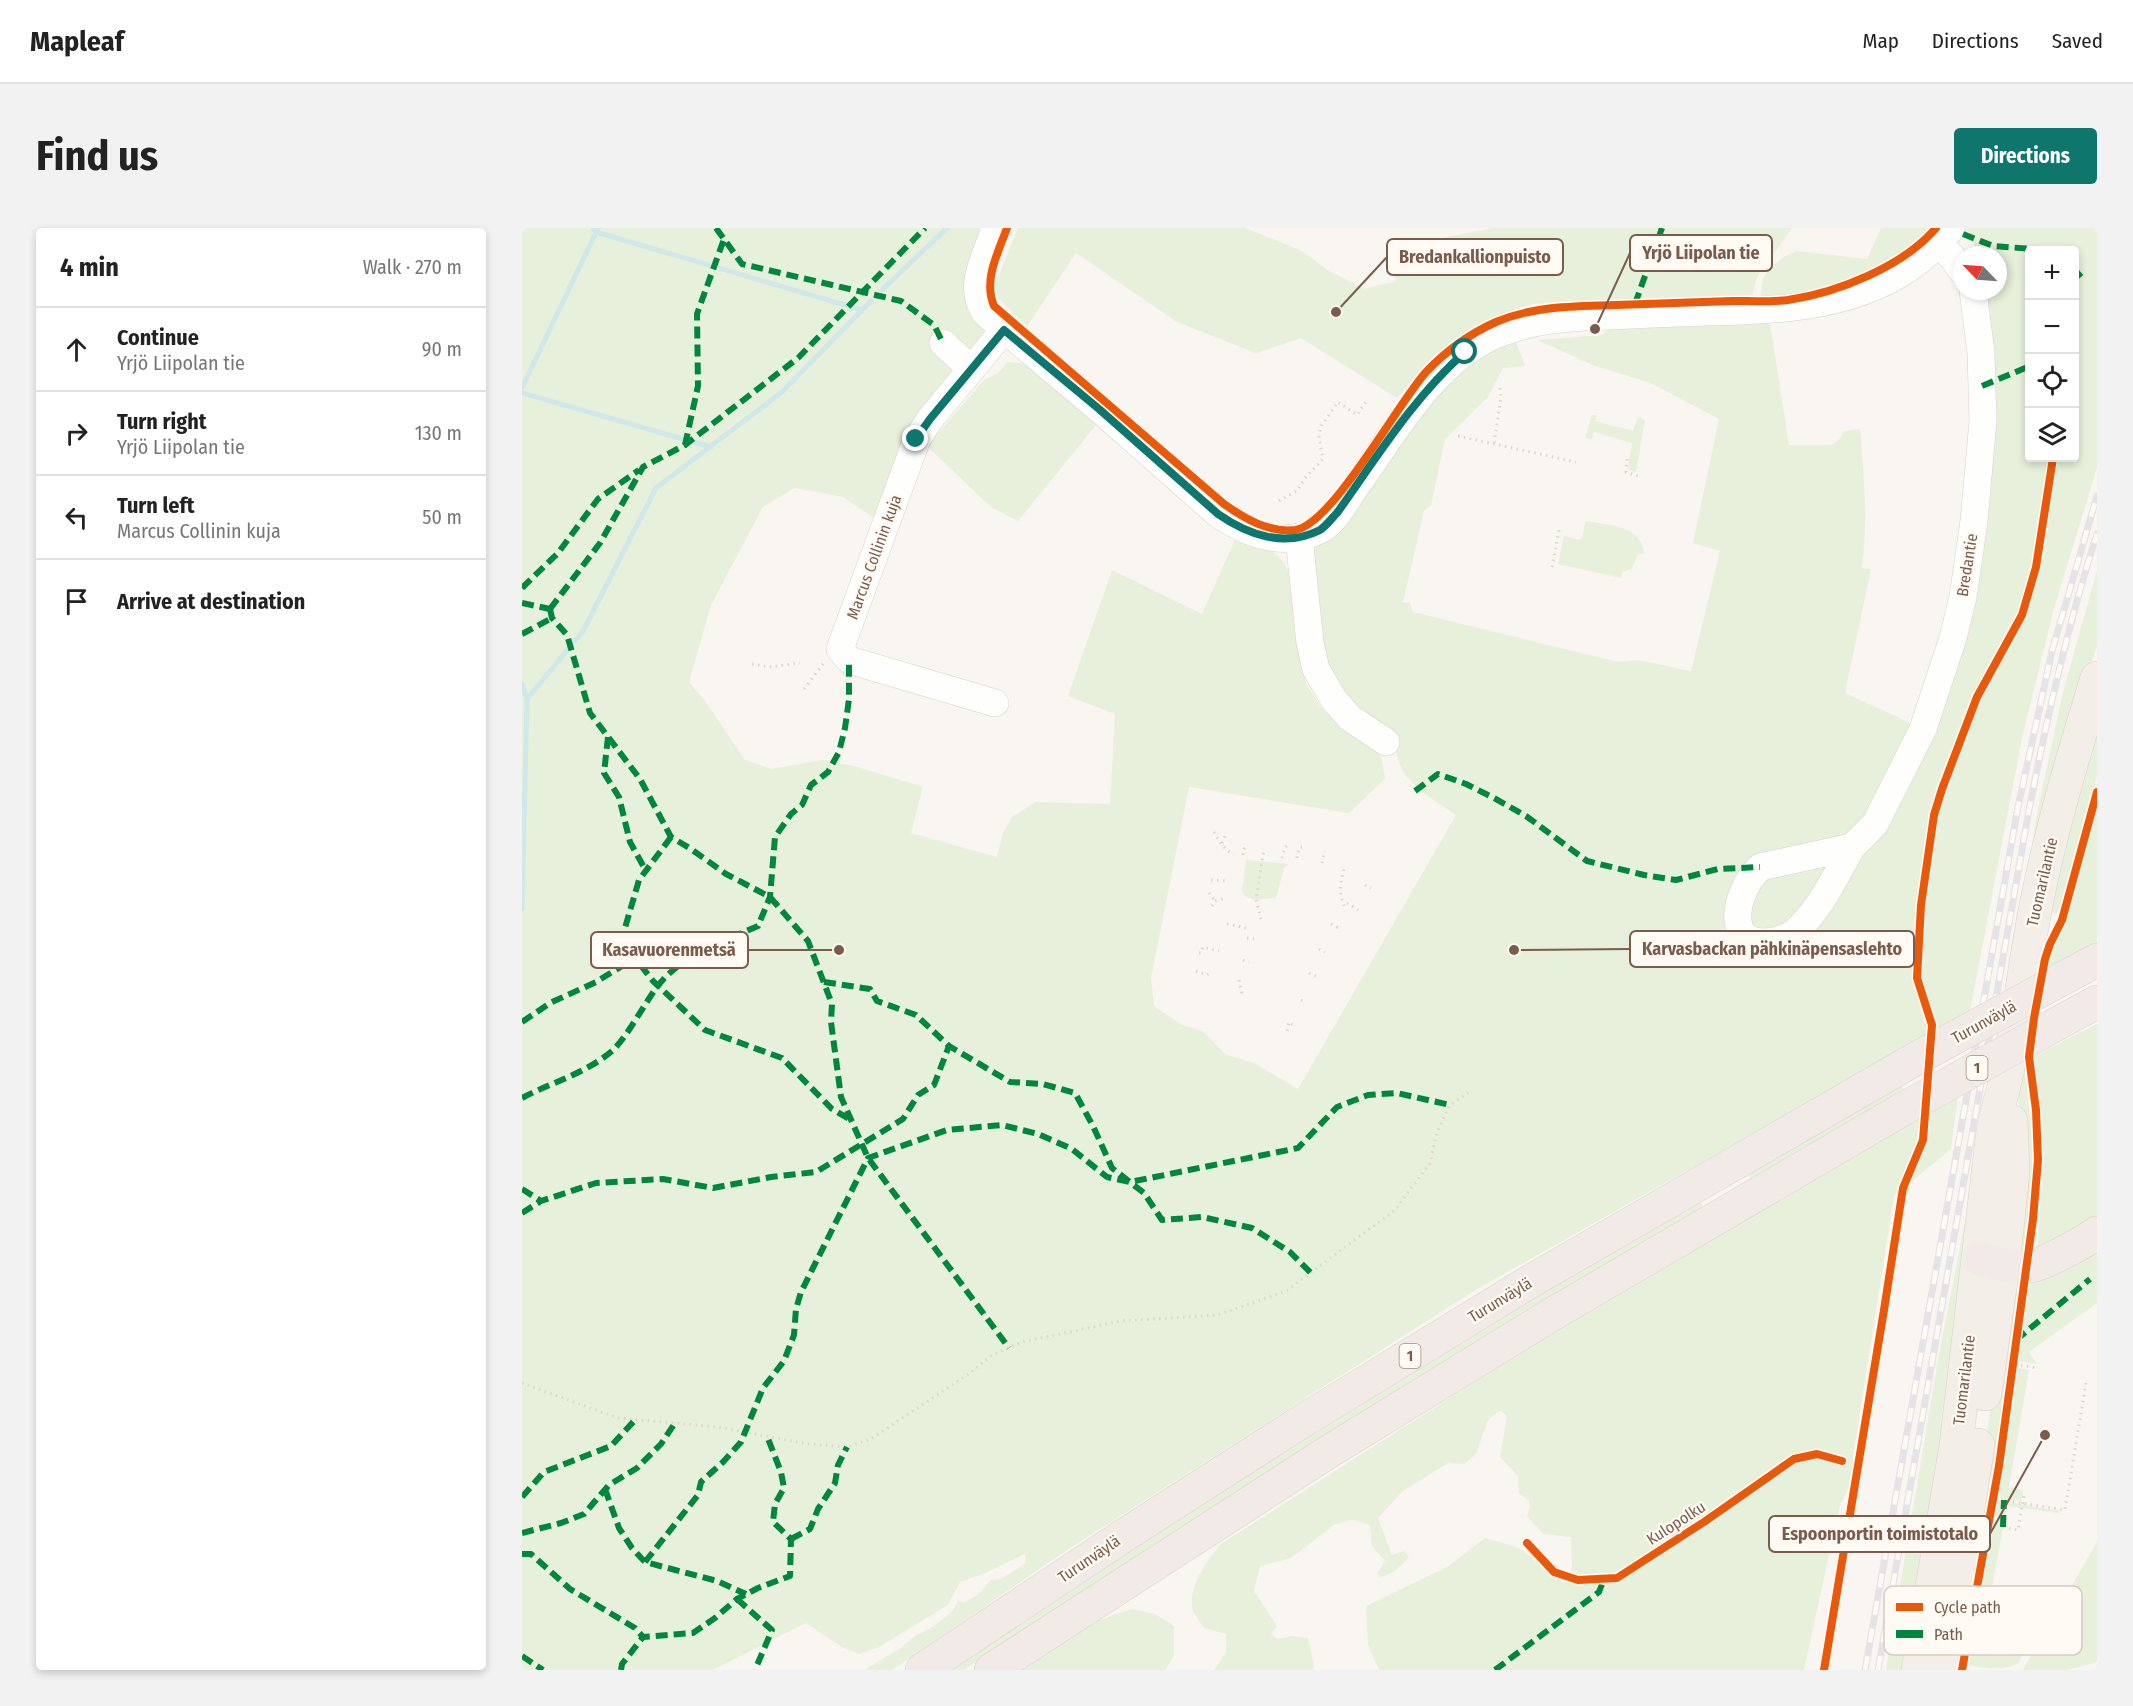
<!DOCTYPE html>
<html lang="en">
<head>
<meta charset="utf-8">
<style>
  body { margin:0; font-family:"Fira Sans Condensed",sans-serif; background:#f2f2f2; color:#222 }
  .controls { position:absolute; right:18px; top:18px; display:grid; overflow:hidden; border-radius:6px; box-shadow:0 3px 9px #0003 }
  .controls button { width:54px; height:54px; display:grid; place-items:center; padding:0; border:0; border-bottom:2px solid #e0e0e0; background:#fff; color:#222; font:30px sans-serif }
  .compass { position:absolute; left:1431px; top:18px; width:54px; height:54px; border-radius:50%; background:#fff; box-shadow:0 3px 9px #0003; rotate:295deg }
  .stop { position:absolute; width:18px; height:18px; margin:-14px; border:4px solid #0f766e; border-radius:50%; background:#fff }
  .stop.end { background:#0f766e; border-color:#fff; box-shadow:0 2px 6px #0008 }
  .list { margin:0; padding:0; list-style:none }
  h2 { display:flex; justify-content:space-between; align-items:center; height:78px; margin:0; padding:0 24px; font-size:26px }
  h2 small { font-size:20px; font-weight:400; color:#767676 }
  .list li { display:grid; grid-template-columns:39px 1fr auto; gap:18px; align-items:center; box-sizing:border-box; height:84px; padding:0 24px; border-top:2px solid #e0e0e0 }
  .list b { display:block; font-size:22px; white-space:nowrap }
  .list p { margin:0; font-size:20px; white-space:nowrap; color:#767676 }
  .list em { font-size:20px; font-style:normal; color:#767676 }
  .icon { flex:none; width:33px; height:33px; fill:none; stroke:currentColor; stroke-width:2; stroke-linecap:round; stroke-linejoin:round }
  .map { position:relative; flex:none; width:1575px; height:1442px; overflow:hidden; border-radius:6px }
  header { display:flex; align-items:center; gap:36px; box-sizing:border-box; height:84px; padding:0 30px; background:#fff; border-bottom:2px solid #e0e0e0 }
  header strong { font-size:28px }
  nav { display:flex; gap:33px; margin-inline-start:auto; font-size:21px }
  .intro { display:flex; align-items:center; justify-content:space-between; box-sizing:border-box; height:144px; padding:0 36px }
  h1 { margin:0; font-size:42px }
  .button { padding:15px 27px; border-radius:6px; background:#0f766e; color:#fff; font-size:21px; font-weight:700 }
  main { display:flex; gap:36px; padding:0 36px }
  aside { flex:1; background:#fff; border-radius:6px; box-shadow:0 3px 9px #0003 }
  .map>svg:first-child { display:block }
</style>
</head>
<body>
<header>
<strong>Mapleaf</strong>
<nav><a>Map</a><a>Directions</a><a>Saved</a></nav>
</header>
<div class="intro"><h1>Find us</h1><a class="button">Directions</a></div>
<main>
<aside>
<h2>4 min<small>Walk · 270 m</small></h2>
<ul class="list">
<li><svg class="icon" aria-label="ahead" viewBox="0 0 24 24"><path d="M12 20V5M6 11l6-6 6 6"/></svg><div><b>Continue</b><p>Yrjö Liipolan tie</p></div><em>90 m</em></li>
<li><svg class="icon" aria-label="right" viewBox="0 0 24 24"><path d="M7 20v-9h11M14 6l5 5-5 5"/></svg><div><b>Turn right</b><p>Yrjö Liipolan tie</p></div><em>130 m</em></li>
<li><svg class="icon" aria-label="left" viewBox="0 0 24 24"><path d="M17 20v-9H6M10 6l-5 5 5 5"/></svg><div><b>Turn left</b><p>Marcus Collinin kuja</p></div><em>50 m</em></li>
<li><svg class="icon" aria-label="arrive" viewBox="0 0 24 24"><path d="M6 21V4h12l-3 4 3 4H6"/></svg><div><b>Arrive at destination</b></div></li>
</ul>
</aside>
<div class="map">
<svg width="1575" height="1442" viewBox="0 0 1575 1442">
  <rect width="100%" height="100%" fill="#f9f5f0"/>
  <!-- green -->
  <g fill="#e7f0db" fill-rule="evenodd">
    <path d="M0,0H463L460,99L463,106L432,140L355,292L321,269L273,260L241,279L189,377L167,454L184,474L223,532L250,541L300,532L336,539L401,559L389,605L475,629L481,605L490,589L513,574L588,576L593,486L546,468L590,342L680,386L715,307C738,318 755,320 767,344L779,440L785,457L798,478L814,493L856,523L860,532L863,551L827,585L667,559L629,750L632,778L660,797L681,803L703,826L734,836L776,861L934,587C910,570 875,553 874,520L851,499L800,438L789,323L819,300L843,260L934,142L992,108L1003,138L981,140L966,169L923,211L909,277L902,283L881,374L888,375L891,384L1096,434L1116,432L1169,443L1198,323L1171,315L1197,191L1129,155L1073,138L1015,112L1080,107L1090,98L1247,89L1267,217H1309L1317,212L1322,203L1338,201C1342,247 1346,294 1340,340L1349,341L1323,465L1397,499L1440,405L1457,63H1476V27H1456L1445,0H1575V240L1532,380L1500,510L1448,783L955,1061L548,1320L370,1442H342L379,1420L394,1407L409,1400L430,1384L436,1373L443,1374L457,1366L469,1352L479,1351L504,1335L503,1326L463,1345L438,1354L426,1377L357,1419L337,1426L320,1419L284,1395L191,1442H0ZM1508,22H1552V230H1508Z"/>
    <polygon points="496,0 723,0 778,22 809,44 842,61 874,53 868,20 971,0 1270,0 1235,49 1230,69 1010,76 963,93 914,126 875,170 779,110 734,125 655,94 554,25 505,98 477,71 473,57"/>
    <path d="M1359,0H1407C1366,47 1298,64 1238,70L1241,50L1251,38L1263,28L1275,23L1345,31Z"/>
    <polygon points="486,134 505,136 574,197 496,293 469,279 405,218 462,152 476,145"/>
    <polygon points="1070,187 1075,187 1073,193 1111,203 1115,192 1117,189 1123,192 1114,244 1107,242 1106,239 1110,215 1072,204 1070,211 1064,210 1064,207"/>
    <path d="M1064,293C1089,298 1116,296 1123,325L1116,327L1109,341L1100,344L1099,350L1036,336L1042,308L1059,312Z"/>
    <polygon points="1575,343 1575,418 1563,454 1500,677 1515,586 1541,464"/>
    <polygon points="1575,483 1575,547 1541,674 1535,686 1525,683"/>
    <polygon points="1575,578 1575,715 1529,739 1530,726 1544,694"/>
    <polygon points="724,632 767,636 762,640 754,670 732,672 723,668 720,663"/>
    <polygon points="1575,796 1575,996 1515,1027 1521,939 1519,889 1512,828"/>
    <polygon points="1502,837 1512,922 1503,1020 1498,1025 1497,879 1495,850"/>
    <polygon points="1378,857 1382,861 1374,865 1375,868 1229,951 1224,942"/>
    <path d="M1436,867L1429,921L1372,968L1331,1228L1328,1258L1318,1277L1282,1442H857L846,1417L844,1378L925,1339L963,1310L997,1320L1042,1355L1050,1339L1049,1309L1021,1306L1005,1288L1008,1279L1007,1272L997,1266L996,1248L978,1229L985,1189L979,1182L966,1192L954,1226L942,1236L926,1235L881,1263L856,1290L870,1327L882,1323L887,1329C880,1337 870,1348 858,1349L855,1346L863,1333L850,1318L848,1297L830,1292L812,1297L769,1330L738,1338L732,1363L755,1398L749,1406L755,1411L770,1408L786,1410L792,1438L791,1442H692L704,1424V1406L682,1400C679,1395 673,1388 671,1383C665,1358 685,1334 699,1316L998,1125L1308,943L1388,893Z"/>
    <polygon points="1451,953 1389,1442 1364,1442 1416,1132"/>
    <polygon points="1176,970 1181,979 1000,1086 508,1398 442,1442 422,1442 748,1230"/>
    <polygon points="1575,1017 1575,1075 1507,1124 1515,1136 1497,1133 1506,1053"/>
    <path d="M1495,1061L1497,1064C1490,1126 1483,1189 1470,1250H1467L1464,1214L1482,1078Z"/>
    <polygon points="1496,1140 1507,1142 1487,1259 1501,1262 1499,1273 1476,1270"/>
    <path d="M1475,1272L1537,1283V1285L1485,1278L1460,1413L1502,1422C1501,1425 1499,1431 1496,1435C1487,1442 1458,1442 1447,1436L1471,1296H1475L1476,1287L1473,1285Z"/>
    <polygon points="1575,1314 1575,1434 1545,1442 1501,1442"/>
    <polygon points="610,1381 633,1386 652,1398 652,1428 643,1442 499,1442 569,1395"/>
  </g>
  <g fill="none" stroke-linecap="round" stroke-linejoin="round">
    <!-- stream -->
    <g stroke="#d0e8ea" stroke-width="5">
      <polyline points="71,0 74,4 340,82"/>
      <polyline points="360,62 425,0"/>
      <polyline points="0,160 76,0"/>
      <polyline points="0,165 189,219"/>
      <polyline points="0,456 5,471 0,681"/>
      <polyline points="5,471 61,403 134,260 260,164 349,73"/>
    </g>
    <defs>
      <g id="minor">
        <path d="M473,0C464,29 445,57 463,85L577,181L696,286C727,307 762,320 798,302C814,294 825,271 835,257C873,204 910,136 971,108C1010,91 1050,89 1091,88C1123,86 1154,85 1186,84C1259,82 1338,80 1398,32C1410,23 1420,11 1430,0"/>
        <polyline points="1416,15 1431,30 1440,43"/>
        <polyline points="421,115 449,141"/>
        <polyline points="777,309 788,415 794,441 812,472 828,490 864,514"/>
        <polyline points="473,475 327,432 318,421 395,211 408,191 482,102"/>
        <path d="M1330,619C1314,647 1298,682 1273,704C1265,710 1252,714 1242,714C1208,714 1213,680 1224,658C1227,651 1233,645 1238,639L1330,619L1353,596L1401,501L1431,410L1441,369L1452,293L1461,193L1459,125L1451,63"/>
      </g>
      <g id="major">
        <polyline points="1463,1166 1481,1038 1491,945 1489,893"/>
        <path d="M1396,1442L1434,1218L1472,894C1493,828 1499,757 1512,688C1527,608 1551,528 1575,450"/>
        <polyline points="1421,1442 1456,1217"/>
      </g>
      <g id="highway">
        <polyline points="1536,753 1575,732"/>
        <polyline points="1529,799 1575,774"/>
        <path d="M1457,1030C1472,1035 1487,1040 1503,1039C1521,1038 1560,1015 1575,1005"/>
        <polyline points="400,1442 604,1306 782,1192 1009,1053 1388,834"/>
        <polyline points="469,1442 803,1226 1029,1087 1381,881"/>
      </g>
    </defs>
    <!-- minor casing -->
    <use href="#minor" stroke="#d7d1cb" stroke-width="28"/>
    <!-- major casing -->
    <use href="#major" stroke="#dad1cc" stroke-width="34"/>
    <!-- highway casing -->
    <use href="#highway" stroke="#dad1cc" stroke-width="34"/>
    <!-- path -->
    <g stroke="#dcd5d0" stroke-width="3" stroke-dasharray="1.5 4.5" stroke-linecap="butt">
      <polyline points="936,208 1054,234"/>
      <polyline points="972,215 979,169 978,160"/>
      <polyline points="1105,231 1104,244 1119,249"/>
      <polyline points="757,273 776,262 782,251 801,231 797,210 798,200 816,174 835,187 844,174"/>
      <polyline points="1030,339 1037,302"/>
      <polyline points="230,436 247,439 278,435"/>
      <polyline points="282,461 301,436"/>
      <polyline points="692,604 700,617 711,627"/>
      <polyline points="700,615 704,606"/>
      <polyline points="721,627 722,621 727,618"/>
      <polyline points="760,630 763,619 766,617"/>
      <polyline points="775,630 777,620 780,619"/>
      <polyline points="800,635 803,623"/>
      <polyline points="689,652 706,653"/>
      <polyline points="843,657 849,660"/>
      <polyline points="687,665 693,673"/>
      <polyline points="825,675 836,682"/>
      <polyline points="690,678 693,673 704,670"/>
      <path d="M822,678C816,663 819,652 823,637"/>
      <polyline points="739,691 734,672 742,621"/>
      <polyline points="705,696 721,699 727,702"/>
      <polyline points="809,696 817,700"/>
      <polyline points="725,710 732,711"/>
      <polyline points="797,721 803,724"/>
      <polyline points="677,725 679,725 681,719 697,723"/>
      <polyline points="721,732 727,734"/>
      <polyline points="674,743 685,747 688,745"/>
      <polyline points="787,745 797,750"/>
      <polyline points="717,752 720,766"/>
      <polyline points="779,772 783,775"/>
      <polyline points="765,803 767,794 771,797"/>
      <polyline points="1493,1136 1514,1140"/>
      <polyline points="0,1155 96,1190 196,1199 286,1216 325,1219 349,1211 448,1145 470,1127 500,1114 599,1093 696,1087 764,1063 873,982 908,935 915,904 928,877 949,863"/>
      <polyline points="1473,1271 1543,1282 1564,1155 1563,1151"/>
      <polyline points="1481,1299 1496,1302 1502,1267 1503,1267"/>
    </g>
    <!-- minor -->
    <use href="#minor" stroke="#fefefd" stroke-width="27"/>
    <!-- major -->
    <use href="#major" stroke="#f3eee8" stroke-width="33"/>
    <!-- highway -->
    <use href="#highway" stroke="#f2eae7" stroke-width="33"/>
    <defs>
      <g id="rail">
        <polyline points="1343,1442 1496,579 1530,423 1575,268"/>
        <path d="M1356,1442L1507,582C1525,489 1546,396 1575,306"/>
      </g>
    </defs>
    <!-- rail casing -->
    <use href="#rail" stroke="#e6e3e7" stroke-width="7"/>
    <!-- rail -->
    <use href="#rail" stroke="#fffaf3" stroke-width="4.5" stroke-dasharray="14" stroke-linecap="butt"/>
    <defs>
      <g id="highway-bridge">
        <polyline points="1388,834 1536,753"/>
        <polyline points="1381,881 1529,799"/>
      </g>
    </defs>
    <!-- highway-bridge casing -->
    <use href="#highway-bridge" stroke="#dad1cc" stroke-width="34" stroke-linecap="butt"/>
    <!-- highway-bridge -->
    <use href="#highway-bridge" stroke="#f2eae7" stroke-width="33"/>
    <!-- quiet -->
    <g stroke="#00873e" stroke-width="6" stroke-dasharray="12 6" stroke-linecap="butt">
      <polyline points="194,0 220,36 379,73 412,97 421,115"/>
      <polyline points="1441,6 1471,18 1524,22"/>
      <polyline points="1552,41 1559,49"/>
      <polyline points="1113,76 1140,0"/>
      <polyline points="1460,158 1508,138"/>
      <polyline points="163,217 176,158 175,86 202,11"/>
      <polyline points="0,360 36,325 76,271 117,242"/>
      <polyline points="0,375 28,381"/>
      <polyline points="28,381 30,390 45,407 68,485 118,551 149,609 169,621 204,646 248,669 286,713 310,776 309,794 319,869 346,930 487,1120"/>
      <polyline points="28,381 78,315 121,239 163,217 276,130 403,0"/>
      <polyline points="0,406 30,390"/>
      <polyline points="86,509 82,545 97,569 108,614 124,643"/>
      <polyline points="893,563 916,546 944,556 972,570 1004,588 1065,633 1122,647 1154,652 1196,641 1238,639"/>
      <polyline points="149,609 117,652 103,700 113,730 131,753 183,802 260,830 310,881 329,892"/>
      <polyline points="302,754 348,761 355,773 394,787 427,818 488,854 521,856 553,865 571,898 590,940 622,965 640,992 680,989 730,1000 768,1024 789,1045"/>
      <polyline points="0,794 28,775 74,754 113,730"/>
      <path d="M0,870C30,854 63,846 90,823C104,811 122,776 135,759C159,727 200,714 236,698L248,669L253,609L269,586L280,577L289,557L306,544L317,524L323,500L327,471V432"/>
      <polyline points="0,961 19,973"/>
      <polyline points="0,985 19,973 74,955 141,951 191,960 249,949 294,944 381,891 396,867 412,857 427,818"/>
      <polyline points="1494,1112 1568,1051"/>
      <polyline points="83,1261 97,1300 110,1320 123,1334 195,1353 224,1366"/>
      <polyline points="0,1269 22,1244 89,1218 113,1192"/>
      <polyline points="1481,1299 1482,1272"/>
      <polyline points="0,1305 39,1295 62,1286 87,1257 115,1240 139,1216 153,1195"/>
      <polyline points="269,1311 288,1301 296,1281 313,1255 316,1237 325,1219"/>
      <polyline points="0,1326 9,1326 48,1361 113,1400 121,1409 171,1405 193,1390 215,1371 236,1360 268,1348 269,1311 251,1294 253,1276 262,1260 259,1244 245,1208"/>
      <polyline points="123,1334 176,1267 179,1254 201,1234 219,1214 241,1160 262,1133 272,1107 274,1081 279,1064 346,930 425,902 480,897 516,906 550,921 585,949 608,954 776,920 815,879 846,867 875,865 928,877"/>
      <polyline points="215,1371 250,1402 233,1442"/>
      <polyline points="0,1428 21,1442"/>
      <polyline points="99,1442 100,1436 121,1409"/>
      <polyline points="973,1442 1077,1364 1082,1351"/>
    </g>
    <defs>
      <g id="cycleway">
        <path d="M485,0C476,25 461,52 472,78L702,276C722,290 746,305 773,302C810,297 876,175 904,144C924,123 947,106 974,94C1012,78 1052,78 1094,77C1133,76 1172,74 1211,73C1229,73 1248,74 1266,72C1315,65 1382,38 1414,0"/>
        <polyline points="1005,1315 1032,1344 1056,1352 1095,1350 1182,1294 1272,1231 1295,1226 1320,1233"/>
        <polyline points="1302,1442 1362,1082 1381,960 1401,912 1410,797 1395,750 1399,677 1412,587 1420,561 1455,469 1500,387 1514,339 1531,230"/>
        <polyline points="1440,1442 1477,1238 1511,991 1516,932 1514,882 1507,829 1512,790 1523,731 1528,716 1540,692 1575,564"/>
      </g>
    </defs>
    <!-- cycleway casing -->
    <use href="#cycleway" stroke="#fffaf3" stroke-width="11"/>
    <!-- cycleway -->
    <use href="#cycleway" stroke="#e8590c" stroke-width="8"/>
  </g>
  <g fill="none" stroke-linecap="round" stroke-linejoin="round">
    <!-- route -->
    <path stroke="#0f766e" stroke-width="8" d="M394,211L408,191L482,102L577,181L696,286C726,307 763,320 798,302C804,298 810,290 815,285C855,229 891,170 943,124"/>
  </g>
  <g text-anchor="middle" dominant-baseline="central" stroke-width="4.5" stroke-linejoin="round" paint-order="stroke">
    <!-- shield labels -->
    <g fill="#fffaf3" stroke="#a28b7f" stroke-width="1.5">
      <rect x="1444.5" y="828" width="21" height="24" rx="4.5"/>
      <rect x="877.5" y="1116" width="21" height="24" rx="4.5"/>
    </g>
    <g font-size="15" font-weight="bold" fill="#7a5c4d">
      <text x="1455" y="840">1</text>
      <text x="888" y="1128">1</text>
    </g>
    <!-- street labels -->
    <g font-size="16" fill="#7a5c4d" stroke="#fffaf3">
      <text transform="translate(352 329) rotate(-70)">Marcus Collinin kuja</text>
      <text transform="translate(1445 337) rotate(-81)">Bredantie</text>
      <text transform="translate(1520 654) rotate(-77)">Tuomarilantie</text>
      <text transform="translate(1462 794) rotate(-29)">Turunväylä</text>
      <text transform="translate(978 1072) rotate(-31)">Turunväylä</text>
      <text transform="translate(1442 1152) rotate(-83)">Tuomarilantie</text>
      <text transform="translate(1154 1295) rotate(-33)">Kulopolku</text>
      <text transform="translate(567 1331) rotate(-34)">Turunväylä</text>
    </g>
  </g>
  <!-- legend -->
  <rect x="1362" y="1358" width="198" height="69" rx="9" fill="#fffaf3" stroke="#d7cbc1" stroke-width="1.5"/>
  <rect x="1374" y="1375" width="27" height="8" fill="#e8590c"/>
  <rect x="1374" y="1402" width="27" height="8" fill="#00873e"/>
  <g font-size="16" fill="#7a5c4d">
    <text x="1412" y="1385">Cycle path</text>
    <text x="1412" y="1412">Path</text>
  </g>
  <!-- callouts -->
  <path fill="none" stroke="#7a5c4d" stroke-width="2" d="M1073 101L1108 25M814 84L865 29M992 722L1108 721M317 722L226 722M1523 1207L1468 1306"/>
  <g fill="#7a5c4d" stroke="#fffaf3" stroke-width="2">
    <circle cx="1073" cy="101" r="6"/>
    <circle cx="814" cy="84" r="6"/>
    <circle cx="992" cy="722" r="6"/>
    <circle cx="317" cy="722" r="6"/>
    <circle cx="1523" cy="1207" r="6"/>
  </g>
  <g fill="#fffaf3" stroke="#7a5c4d" stroke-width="2">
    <rect x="1108" y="7" width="142" height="36" rx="6"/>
    <rect x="865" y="11" width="176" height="36" rx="6"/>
    <rect x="1108" y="703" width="284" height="36" rx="6"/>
    <rect x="69" y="704" width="157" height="36" rx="6"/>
    <rect x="1247" y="1288" width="221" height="36" rx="6"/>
  </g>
  <g font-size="18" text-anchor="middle" font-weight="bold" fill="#7a5c4d">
    <text x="1179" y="31">Yrjö Liipolan tie</text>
    <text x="953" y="35">Bredankallionpuisto</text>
    <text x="1250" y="727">Karvasbackan pähkinäpensaslehto</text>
    <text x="147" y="728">Kasavuorenmetsä</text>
    <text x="1358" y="1312">Espoonportin toimistotalo</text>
  </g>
</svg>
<div class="controls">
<button>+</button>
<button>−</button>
<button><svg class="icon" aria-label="locate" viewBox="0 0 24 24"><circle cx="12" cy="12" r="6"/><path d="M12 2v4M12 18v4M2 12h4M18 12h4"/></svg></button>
<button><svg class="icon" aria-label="layers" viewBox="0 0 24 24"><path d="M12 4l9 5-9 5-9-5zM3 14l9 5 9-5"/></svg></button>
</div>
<svg class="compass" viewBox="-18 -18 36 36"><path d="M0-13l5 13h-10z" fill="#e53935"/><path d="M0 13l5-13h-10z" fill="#767676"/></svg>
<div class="stop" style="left:943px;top:124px"></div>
<div class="stop end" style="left:394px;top:211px"></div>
</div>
</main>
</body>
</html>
